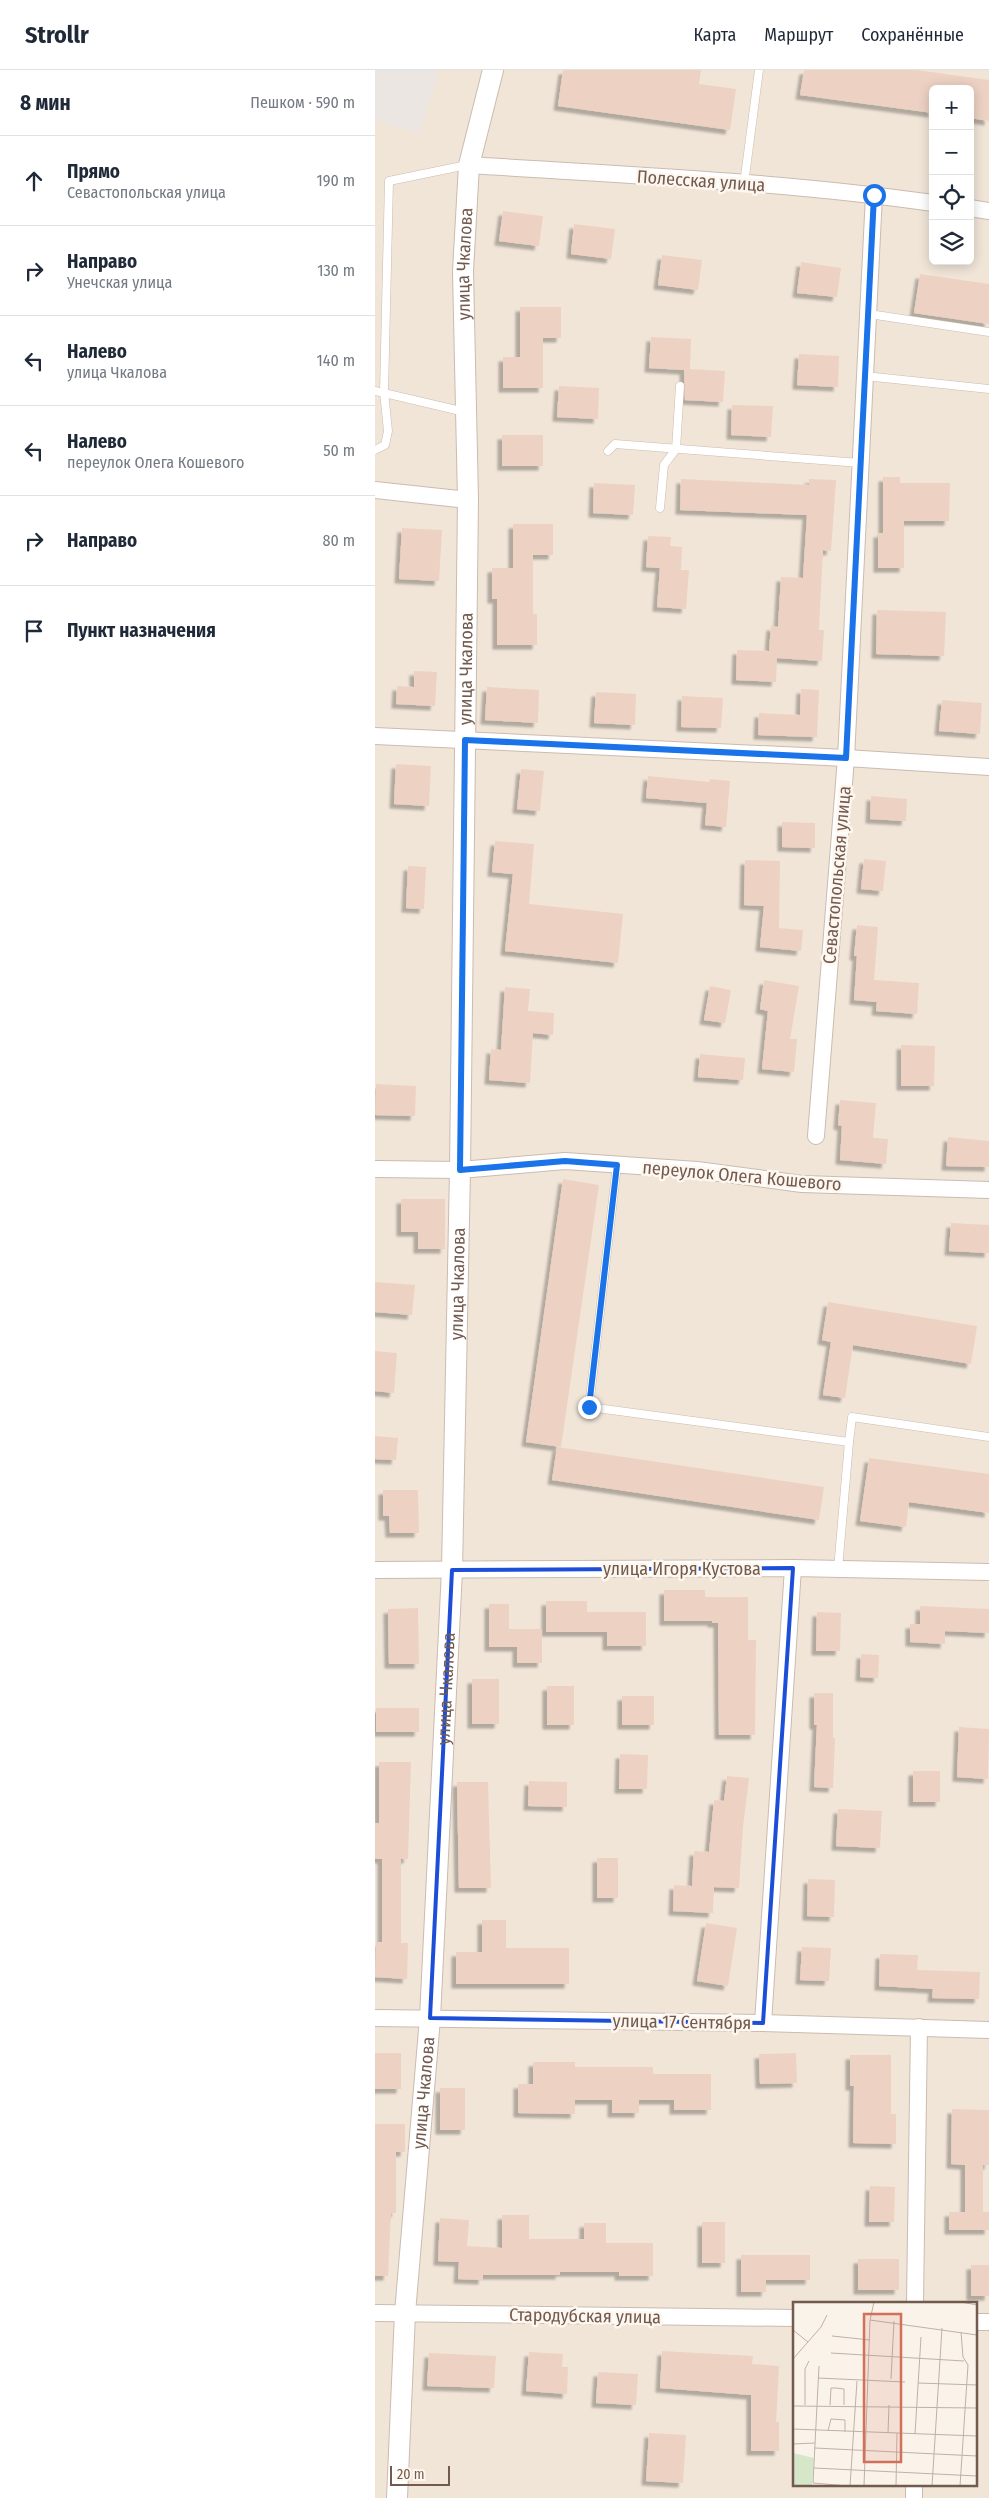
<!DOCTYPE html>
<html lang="ru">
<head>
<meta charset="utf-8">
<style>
  body { margin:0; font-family:"Fira Sans Condensed",sans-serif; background:#f6f6f7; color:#1f2937 }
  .controls { position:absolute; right:15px; top:15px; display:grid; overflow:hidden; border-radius:8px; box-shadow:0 2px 12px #0003 }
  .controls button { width:45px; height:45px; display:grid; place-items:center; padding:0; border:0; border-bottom:1px solid #e0e1e3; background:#fff; color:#1f2937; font:25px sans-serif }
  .scale { position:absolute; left:15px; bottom:12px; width:60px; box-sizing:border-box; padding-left:5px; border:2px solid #725a4f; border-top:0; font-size:14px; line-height:18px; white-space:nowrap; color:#725a4f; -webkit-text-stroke:4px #fdf7ef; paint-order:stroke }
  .stop { position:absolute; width:15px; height:15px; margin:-11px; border:4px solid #1a73e8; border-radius:50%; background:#fff }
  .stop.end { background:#1a73e8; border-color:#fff; box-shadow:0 1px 5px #0008 }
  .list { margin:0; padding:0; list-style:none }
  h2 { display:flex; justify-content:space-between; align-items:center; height:65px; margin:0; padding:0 20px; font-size:21px }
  h2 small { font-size:16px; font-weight:400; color:#747a83 }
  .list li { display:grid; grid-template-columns:32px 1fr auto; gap:15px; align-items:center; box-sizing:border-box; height:90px; padding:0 20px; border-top:1px solid #e0e1e3 }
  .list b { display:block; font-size:19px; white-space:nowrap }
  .list p { margin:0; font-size:16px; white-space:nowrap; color:#747a83 }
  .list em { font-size:16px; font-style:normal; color:#747a83 }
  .icon { flex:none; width:28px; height:28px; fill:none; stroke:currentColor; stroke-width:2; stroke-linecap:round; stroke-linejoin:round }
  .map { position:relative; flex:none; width:614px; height:2428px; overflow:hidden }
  header { display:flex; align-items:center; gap:30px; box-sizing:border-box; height:70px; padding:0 25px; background:#fff; border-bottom:1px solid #e0e1e3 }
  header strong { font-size:24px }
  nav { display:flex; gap:28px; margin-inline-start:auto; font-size:18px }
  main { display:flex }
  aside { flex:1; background:#fff }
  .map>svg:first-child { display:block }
</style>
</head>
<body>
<header>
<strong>Strollr</strong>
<nav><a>Карта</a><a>Маршрут</a><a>Сохранённые</a></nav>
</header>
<main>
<aside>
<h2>8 мин<small>Пешком · 590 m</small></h2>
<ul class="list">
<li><svg class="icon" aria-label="ahead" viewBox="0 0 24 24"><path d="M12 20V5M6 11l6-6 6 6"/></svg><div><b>Прямо</b><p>Севастопольская улица</p></div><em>190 m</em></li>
<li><svg class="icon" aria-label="right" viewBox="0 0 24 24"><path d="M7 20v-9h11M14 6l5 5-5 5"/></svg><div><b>Направо</b><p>Унечская улица</p></div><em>130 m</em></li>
<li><svg class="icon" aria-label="left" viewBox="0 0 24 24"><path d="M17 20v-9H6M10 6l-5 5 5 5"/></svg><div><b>Налево</b><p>улица Чкалова</p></div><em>140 m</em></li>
<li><svg class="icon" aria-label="left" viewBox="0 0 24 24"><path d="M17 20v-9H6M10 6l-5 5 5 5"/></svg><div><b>Налево</b><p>переулок Олега Кошевого</p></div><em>50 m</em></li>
<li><svg class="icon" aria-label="right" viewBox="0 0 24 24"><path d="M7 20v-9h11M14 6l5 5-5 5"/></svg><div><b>Направо</b></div><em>80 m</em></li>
<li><svg class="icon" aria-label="arrive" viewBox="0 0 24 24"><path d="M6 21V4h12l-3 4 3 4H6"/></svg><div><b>Пункт назначения</b></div></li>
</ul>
</aside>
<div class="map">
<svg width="614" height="2428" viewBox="0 0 614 2428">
  <defs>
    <filter id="shadow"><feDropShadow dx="-4.5" dy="4.5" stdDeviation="1" flood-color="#0004"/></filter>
  </defs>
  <rect width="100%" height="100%" fill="#faf3e9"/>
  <!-- residential -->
  <path fill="#f1e5d8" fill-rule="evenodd" d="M0,0H614V2428H0ZM558,19H595V191H558ZM419,2233H600V2414H419Z"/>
  <!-- industrial -->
  <polygon fill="#ece6e2" points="0,0 64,0 44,64 0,50"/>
  <!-- building -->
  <g fill="#edd2c4" filter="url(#shadow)">
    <polygon points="188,0 326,0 324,14 361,19 355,60 183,36"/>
    <polygon points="429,0 542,0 614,10 614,51 595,48 595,19 558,19 558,43 425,25"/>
    <polygon points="128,141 168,146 164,176 124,171"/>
    <polygon points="199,154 240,159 236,189 196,184"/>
    <polygon points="287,185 327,190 323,220 283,215"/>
    <polygon points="426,192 466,198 462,227 422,223"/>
    <polygon points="545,204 614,214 614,254 539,243"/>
    <polygon points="145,237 186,237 186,268 168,268 168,318 128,318 128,287 145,287"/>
    <polygon points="276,267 316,269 315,299 350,301 348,332 310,330 309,300 274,298"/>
    <polygon points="424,284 464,286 463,317 422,315"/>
    <polygon points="184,316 224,318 223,349 182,347"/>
    <polygon points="357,335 398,336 396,367 356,365"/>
    <rect x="127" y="365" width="41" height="31"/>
    <polygon points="508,407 525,407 525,413 575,413 574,451 529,451 529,498 503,498 503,463 508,463"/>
    <polygon points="306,409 434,415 434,409 461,410 456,481 448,480 444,560 449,560 447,591 402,588 401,612 361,610 362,580 394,581 396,556 403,557 406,507 428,508 432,445 305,440"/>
    <polygon points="219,413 260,415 258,445 218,443"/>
    <polygon points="138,454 178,454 178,485 158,485 158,544 162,544 162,575 122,575 122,529 117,529 117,498 138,498"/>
    <polygon points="27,458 67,460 64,511 24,509"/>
    <polygon points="273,466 296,467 295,476 307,477 306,500 314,500 311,539 282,537 285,498 271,497"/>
    <polygon points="502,540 571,542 569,586 501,584"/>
    <polygon points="39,601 62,602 60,636 21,634 22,616 39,617"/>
    <polygon points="112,617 164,620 163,653 110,650"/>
    <polygon points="426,619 444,620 442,667 383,665 384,643 425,645"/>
    <polygon points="221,622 261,624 260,655 219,653"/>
    <polygon points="307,626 348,628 346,658 306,657"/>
    <polygon points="567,630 607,633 605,664 564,661"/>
    <polygon points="21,694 56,696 54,736 19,734"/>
    <polygon points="146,699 169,701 165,741 142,739"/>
    <polygon points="273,706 334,712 335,709 355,711 351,757 330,755 332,733 271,728"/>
    <polygon points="496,726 532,729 531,751 495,749"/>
    <polygon points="407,752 440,753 440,778 407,777"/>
    <polygon points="120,771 159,774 154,834 248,844 243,893 130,881 138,804 117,802"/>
    <polygon points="489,789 511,791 508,821 486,819"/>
    <polygon points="370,790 405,791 404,858 428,860 426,881 385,877 389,836 369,835"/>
    <polygon points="33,796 51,797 49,839 31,838"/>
    <polygon points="482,855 503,857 499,910 544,913 542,944 501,941 502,932 479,930 482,886 479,886"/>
    <polygon points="389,910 424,916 415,969 422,969 419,1002 387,999 393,941 385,939"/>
    <polygon points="335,916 356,920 350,953 329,950"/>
    <polygon points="130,917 155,919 153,941 179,943 178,965 158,963 155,1013 114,1010 116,979 126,980"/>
    <polygon points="526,975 560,976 559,1016 526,1016"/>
    <polygon points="325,984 370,988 368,1010 323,1007"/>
    <polygon points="1,1014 41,1016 40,1046 0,1045"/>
    <polygon points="465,1030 501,1033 498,1068 513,1069 511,1094 465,1090 467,1056 463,1055"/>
    <polygon points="573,1067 614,1071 614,1097 571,1096"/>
    <polygon points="188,1109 224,1115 186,1377 151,1372"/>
    <polygon points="26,1129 70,1129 70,1179 43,1179 43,1162 26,1162"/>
    <polygon points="576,1153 614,1155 614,1183 574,1181"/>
    <polygon points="0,1212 40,1215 37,1245 0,1242"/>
    <polygon points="453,1232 602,1256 596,1294 478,1275 470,1328 448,1325 456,1272 447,1270"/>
    <polygon points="0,1281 22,1283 19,1323 0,1321"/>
    <polygon points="0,1366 23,1368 21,1390 0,1389"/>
    <polygon points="182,1377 449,1417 444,1450 177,1410"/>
    <polygon points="494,1388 614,1404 614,1443 534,1432 531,1457 485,1451"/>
    <polygon points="8,1420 43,1420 44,1463 15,1463 14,1446 8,1446"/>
    <polygon points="289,1520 330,1520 330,1527 373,1527 373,1570 381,1570 380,1665 344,1665 343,1553 337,1553 337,1551 289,1551"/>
    <polygon points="171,1531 212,1531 212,1542 271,1542 271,1576 232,1576 232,1562 171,1562"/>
    <polygon points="114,1534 134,1534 134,1559 167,1559 167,1593 142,1593 142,1577 114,1577"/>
    <polygon points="545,1536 614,1539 614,1563 570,1561 570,1574 535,1572 535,1554 545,1554"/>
    <polygon points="43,1538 44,1594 14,1594 13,1539"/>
    <polygon points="442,1542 466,1543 465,1581 441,1581"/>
    <polygon points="486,1584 504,1585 503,1608 485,1607"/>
    <rect x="97" y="1609" width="27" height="45"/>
    <rect x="172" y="1616" width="27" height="39"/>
    <polygon points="439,1623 458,1623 458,1668 460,1668 458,1718 439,1717 442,1655 439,1655"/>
    <rect x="247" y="1626" width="32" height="29"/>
    <rect x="1" y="1638" width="43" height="24"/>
    <polygon points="584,1657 614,1659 613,1709 582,1707"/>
    <polygon points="245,1684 273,1685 272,1719 244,1719"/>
    <polygon points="4,1692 36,1692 33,1789 26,1789 26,1873 33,1873 32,1909 0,1907 1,1872 7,1872 7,1789 0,1789 0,1753 4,1753"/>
    <rect x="538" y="1701" width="27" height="31"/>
    <polygon points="352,1706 374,1708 368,1757 364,1818 339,1817 338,1843 298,1841 299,1815 317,1816 319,1781 334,1782 339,1730 349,1731"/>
    <polygon points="154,1711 192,1712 192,1737 153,1736"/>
    <polygon points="82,1712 113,1712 116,1818 84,1818"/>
    <polygon points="463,1739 507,1741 505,1778 461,1776"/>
    <rect x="222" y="1788" width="21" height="40"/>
    <polygon points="433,1809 460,1810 459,1847 432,1846"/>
    <polygon points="107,1850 131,1850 131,1878 194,1878 194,1914 81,1914 81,1882 107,1882"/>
    <polygon points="331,1853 362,1858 353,1916 322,1911"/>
    <polygon points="427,1877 456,1878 454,1911 425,1910"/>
    <polygon points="505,1884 543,1885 542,1900 605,1902 604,1929 557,1928 558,1919 504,1916"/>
    <rect x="0" y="1983" width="26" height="36"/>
    <polygon points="421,1983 422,2013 385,2014 384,1984"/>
    <polygon points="475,1985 516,1985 516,2044 521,2044 521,2074 478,2073 479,2016 475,2016"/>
    <polygon points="158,1992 200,1992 200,1997 278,1997 278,2004 336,2004 336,2040 299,2040 299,2030 264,2030 264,2043 237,2043 237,2030 200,2030 200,2044 143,2043 143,2014 158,2014"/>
    <rect x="65" y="2018" width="25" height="42"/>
    <polygon points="577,2039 614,2040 614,2095 608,2095 608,2142 614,2142 614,2160 574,2160 574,2142 590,2142 590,2095 576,2094"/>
    <polygon points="0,2054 30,2054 30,2082 21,2082 21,2143 16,2143 13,2206 0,2206"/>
    <polygon points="495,2116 520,2117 519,2152 494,2152"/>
    <polygon points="127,2145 154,2145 154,2169 209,2169 209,2153 231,2153 231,2173 278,2173 278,2206 244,2206 244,2202 185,2202 185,2205 108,2205 108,2210 83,2209 84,2192 63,2191 65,2148 94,2150 92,2176 127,2178"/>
    <rect x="327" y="2152" width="23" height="41"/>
    <polygon points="366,2185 435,2185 435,2210 391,2210 391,2222 366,2222"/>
    <rect x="483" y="2189" width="41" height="31"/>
    <rect x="596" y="2195" width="18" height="31"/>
    <polygon points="287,2281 378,2286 377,2294 404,2296 401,2352 404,2352 404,2381 376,2381 376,2325 285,2318"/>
    <polygon points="154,2282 188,2284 187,2297 193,2297 192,2324 151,2321"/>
    <polygon points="54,2283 121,2286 119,2318 52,2316"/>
    <polygon points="223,2302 263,2304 261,2335 221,2333"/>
    <polygon points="274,2363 311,2365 308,2413 271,2411"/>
  </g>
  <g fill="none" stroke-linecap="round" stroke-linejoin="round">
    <defs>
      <g id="service">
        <polyline points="369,114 384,0"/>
        <polyline points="494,244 614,262"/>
        <polyline points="490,306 614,319"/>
        <polyline points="0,321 90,342"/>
        <polyline points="0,380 10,375 13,361 9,322 14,111 92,95"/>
        <polyline points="233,381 240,374 485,393"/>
        <polyline points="285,438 289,395 301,379 305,316"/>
        <polyline points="242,1095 214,1337 474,1372 463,1499"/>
        <polyline points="474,1372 477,1347 614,1367"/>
      </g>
      <g id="minor">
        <path d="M94,95C249,105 404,111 558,133"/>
        <polyline points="595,138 614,141"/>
        <polyline points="0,420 93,430"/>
        <polyline points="0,666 471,688 614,697"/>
        <polyline points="441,1066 471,688 499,125"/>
        <polyline points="0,1099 85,1100 190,1091 322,1100 427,1114 614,1120"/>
        <polyline points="0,1500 418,1498 614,1502"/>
        <polyline points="0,1948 388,1953 614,1960"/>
        <polyline points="388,1953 418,1498"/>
        <polyline points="540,2233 544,1957"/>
        <polyline points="0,2243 419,2248"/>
        <polyline points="600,2252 614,2252"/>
        <polyline points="539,2428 539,2414"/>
      </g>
      <g id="tertiary">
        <path id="s1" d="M22,2428L30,2243L55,1948L77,1500L85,1100L93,430L88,201L94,95L118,0"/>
      </g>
    </defs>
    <!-- service casing -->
    <use href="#service" stroke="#cbbbb0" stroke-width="9"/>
    <!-- minor casing -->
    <use href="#minor" stroke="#cbbbb0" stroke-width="18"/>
    <!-- tertiary casing -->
    <use href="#tertiary" stroke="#cbbbb0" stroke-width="22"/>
    <!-- service -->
    <use href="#service" stroke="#fff" stroke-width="8"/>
    <!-- minor -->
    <use href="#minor" stroke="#fff" stroke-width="16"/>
    <!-- tertiary -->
    <use href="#tertiary" stroke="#fff" stroke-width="20"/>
  </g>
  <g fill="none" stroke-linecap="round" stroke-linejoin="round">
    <!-- route -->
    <polyline stroke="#1a73e8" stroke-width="6" points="214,1337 242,1095 190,1091 85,1100 90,670 471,688 499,125"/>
  </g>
  <!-- marked area -->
  <path fill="none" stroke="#1d4ed8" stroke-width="4" stroke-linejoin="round" d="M418,1498L388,1953L55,1948L77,1500Z"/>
  <g text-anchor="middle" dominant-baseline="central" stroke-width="5" stroke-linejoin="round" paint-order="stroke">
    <!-- street labels -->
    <g font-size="18" fill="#725a4f" stroke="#fdf7ef">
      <text transform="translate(326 111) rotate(4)">Полесская улица</text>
      <text stroke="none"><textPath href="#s1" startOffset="2236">улица Чкалова</textPath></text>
      <text stroke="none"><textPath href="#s1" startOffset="1831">улица Чкалова</textPath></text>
      <text transform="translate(462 805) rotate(-85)">Севастопольская улица</text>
      <text transform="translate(367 1106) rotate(5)">переулок Олега Кошевого</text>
      <text stroke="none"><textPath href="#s1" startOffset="1216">улица Чкалова</textPath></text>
      <text x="307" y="1499">улица Игоря Кустова</text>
      <text stroke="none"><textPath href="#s1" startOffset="811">улица Чкалова</textPath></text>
      <text transform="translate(307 1952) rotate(1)">улица 17 Сентября</text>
      <text stroke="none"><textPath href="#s1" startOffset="406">улица Чкалова</textPath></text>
      <text transform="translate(210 2246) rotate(1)">Стародубская улица</text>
    </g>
  </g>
  <!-- overview -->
  <g transform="translate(418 2232)">
    <rect width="184" height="184" fill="#faf3e9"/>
    <path d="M0,151L21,156L19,184H0Z" fill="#d6e7c9"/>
    <path fill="none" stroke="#c0b1a6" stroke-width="1" d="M168,0L184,3M77,18L184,33M0,28L15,40M39,34L77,38M38,51L171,59M0,57L28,25L34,13M26,64L20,181L55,184M25,76L112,80M98,77L101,19M125,81L184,83M12,103V67L16,59M37,103L38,86H43L51,87V103M0,104L184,106M0,127L184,134M35,129L38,117L52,118V130M95,131L96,103M122,132L128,35M0,142L22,141M22,146L184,154M21,166L184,174M57,184L64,79M71,184L77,18L81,0M103,184L104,131M139,184L149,26M167,184L175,63L170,55L168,30"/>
    <path fill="#d2715b" fill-opacity="0.15" stroke="#d2715b" stroke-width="2.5" d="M71,12H108V160H71Z"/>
    <rect width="184" height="184" fill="none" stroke="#725a4f" stroke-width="2.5"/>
  </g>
</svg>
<div class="controls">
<button>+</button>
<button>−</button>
<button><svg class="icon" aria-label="locate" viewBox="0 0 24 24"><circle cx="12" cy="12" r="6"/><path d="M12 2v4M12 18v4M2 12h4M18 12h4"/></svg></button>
<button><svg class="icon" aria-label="layers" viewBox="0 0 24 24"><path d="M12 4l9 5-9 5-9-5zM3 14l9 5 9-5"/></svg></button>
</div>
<div class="scale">20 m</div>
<div class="stop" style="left:499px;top:125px"></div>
<div class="stop end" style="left:214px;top:1337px"></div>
</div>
</main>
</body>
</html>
